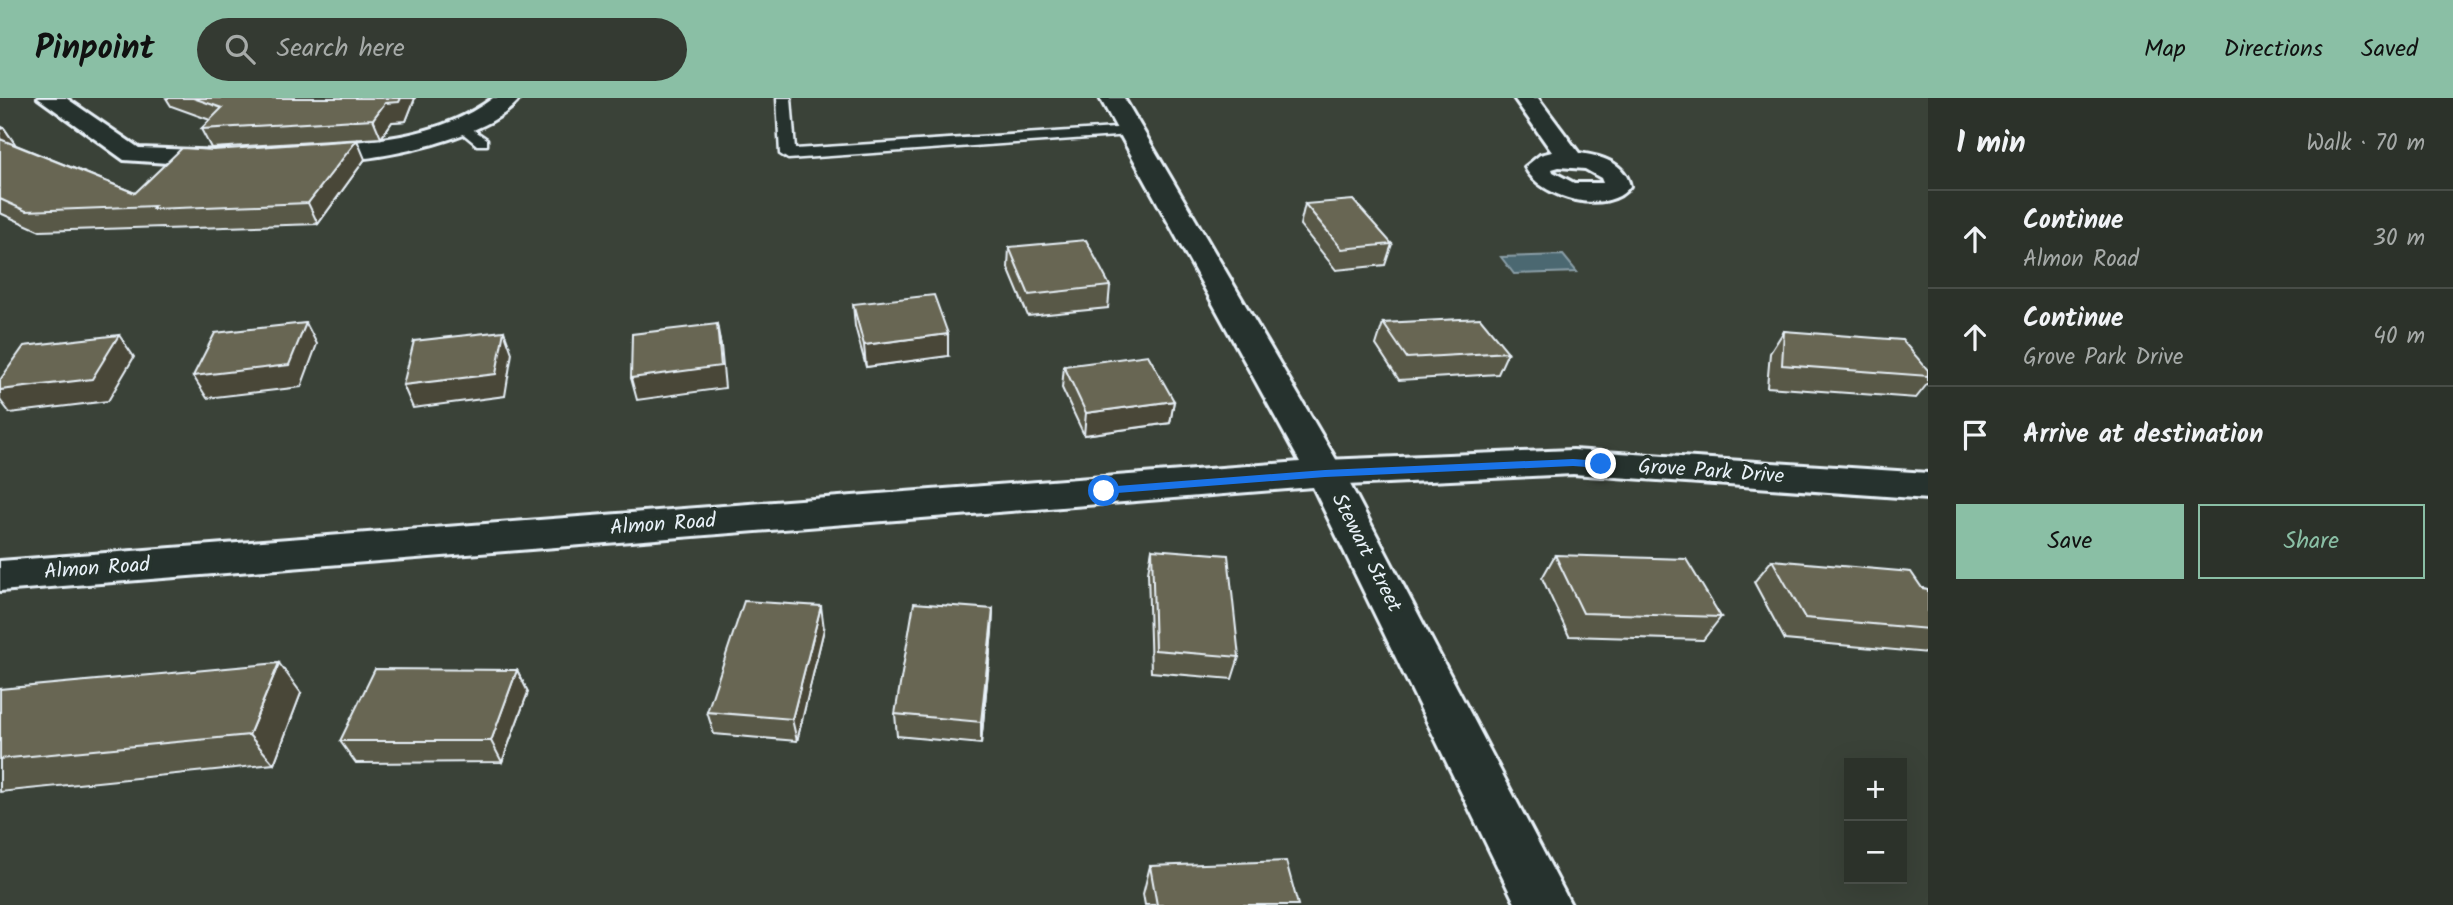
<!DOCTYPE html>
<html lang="en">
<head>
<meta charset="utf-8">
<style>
  body { margin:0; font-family:Kalam,sans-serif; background:#343a32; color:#f1f3f6 }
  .controls { position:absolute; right:21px; bottom:21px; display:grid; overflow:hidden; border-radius:0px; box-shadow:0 7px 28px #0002 }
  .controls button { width:63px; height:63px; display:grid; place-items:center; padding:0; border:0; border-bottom:2px solid #484d47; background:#2c322a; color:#f1f3f6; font:35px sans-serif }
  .stop { position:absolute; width:21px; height:21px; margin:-16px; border:5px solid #1a73e8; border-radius:50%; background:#fff }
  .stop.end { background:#1a73e8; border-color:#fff; box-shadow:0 2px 7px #0008 }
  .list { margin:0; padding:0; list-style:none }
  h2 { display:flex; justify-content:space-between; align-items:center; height:91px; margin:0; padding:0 28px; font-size:30px }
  h2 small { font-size:23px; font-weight:400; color:#a6aaa8 }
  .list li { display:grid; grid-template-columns:46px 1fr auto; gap:21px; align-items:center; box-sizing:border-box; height:98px; padding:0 28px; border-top:2px solid #484d47 }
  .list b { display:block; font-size:26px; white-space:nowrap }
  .list p { margin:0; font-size:23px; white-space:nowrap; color:#a6aaa8 }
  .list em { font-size:23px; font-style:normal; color:#a6aaa8 }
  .actions { display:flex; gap:14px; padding:21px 28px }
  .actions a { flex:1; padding:16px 0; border:2px solid #8abfa5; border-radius:0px; text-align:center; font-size:24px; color:#8abfa5 }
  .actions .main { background:#8abfa5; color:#111 }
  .icon { flex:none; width:38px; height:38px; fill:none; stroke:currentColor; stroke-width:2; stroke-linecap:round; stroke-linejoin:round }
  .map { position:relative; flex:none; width:1928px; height:807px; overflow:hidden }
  header { display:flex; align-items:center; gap:42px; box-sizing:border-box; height:98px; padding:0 35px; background:#8abfa5; color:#111 }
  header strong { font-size:33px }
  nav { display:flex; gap:38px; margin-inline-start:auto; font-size:24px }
  .search { width:490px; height:63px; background:#343a32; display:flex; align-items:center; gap:18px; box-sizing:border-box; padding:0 24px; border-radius:38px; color:#a6aaa8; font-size:26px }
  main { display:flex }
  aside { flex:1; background:#2c322a }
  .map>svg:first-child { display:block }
</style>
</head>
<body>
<header>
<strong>Pinpoint</strong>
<div class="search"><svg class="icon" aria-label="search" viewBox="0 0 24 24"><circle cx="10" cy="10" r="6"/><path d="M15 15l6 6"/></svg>Search here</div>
<nav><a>Map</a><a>Directions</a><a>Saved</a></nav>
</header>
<main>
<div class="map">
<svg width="1928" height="807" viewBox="0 0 1928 807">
  <rect width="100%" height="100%" fill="#3a4238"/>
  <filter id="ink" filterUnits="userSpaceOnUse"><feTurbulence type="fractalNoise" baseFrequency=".0143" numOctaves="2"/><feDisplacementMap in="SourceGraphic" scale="14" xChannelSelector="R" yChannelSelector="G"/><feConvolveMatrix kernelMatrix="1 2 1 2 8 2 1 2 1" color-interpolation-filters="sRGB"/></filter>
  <g filter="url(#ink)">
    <!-- water -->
    <polygon fill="#4c6771" stroke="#8a9ea7" stroke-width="2" points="1563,157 1577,174 1514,176 1501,159"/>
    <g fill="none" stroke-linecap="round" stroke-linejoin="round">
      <defs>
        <g id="lane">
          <polygon points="777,0 791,0 795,51 1131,29 1138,33 1131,37 788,61 780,56"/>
          <polygon points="465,26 487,41 487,47 477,47 460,33 460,27"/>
        </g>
        <g id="street">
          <polygon points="38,0 66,0 139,50 226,53 235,56 239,61 235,66 226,69 124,62"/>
          <path d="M493,0H520C490,43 346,72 298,60L294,55L298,50L307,47C373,43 438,41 493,0Z"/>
          <path d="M1514,0H1538L1579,55C1600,58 1625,64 1630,88C1609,119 1539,100 1525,69L1540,57L1552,54ZM1559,69L1585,71L1601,80L1603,85H1574L1553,74L1552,71Z"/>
          <polygon points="1573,352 1928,375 1928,401 1573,376 1325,388 1312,384 1306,375 1312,366 1325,362"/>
        </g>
        <polygon id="secondary" points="1100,0 1124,0 1344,375 1571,807 1516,807 1313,389 0,493 0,463 1300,364"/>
      </defs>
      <!-- lane casing -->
      <use href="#lane" stroke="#e8f1f8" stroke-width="5"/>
      <!-- street casing -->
      <use href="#street" stroke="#e8f1f8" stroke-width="6"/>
      <!-- secondary casing -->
      <use href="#secondary" stroke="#e8f1f8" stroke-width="6"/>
      <!-- lane -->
      <use href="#lane" fill="#26332d" fill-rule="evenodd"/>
      <!-- street -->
      <use href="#street" fill="#26332d" fill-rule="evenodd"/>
      <!-- secondary -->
      <use href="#secondary" fill="#26332d" fill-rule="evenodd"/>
    </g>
    <!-- wall -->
    <g fill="#595847" stroke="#e8f1f8" stroke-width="2">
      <polygon points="166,0 415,0 406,23 392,24 381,40 211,50 201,31 210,22 171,8"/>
      <polygon points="0,28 4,30 16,47 135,95 365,61 318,126 164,131 163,129 40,133 0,115"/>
      <polygon points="1305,106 1392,146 1385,167 1336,172 1300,127"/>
      <polygon points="1009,149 1110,188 1108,210 1028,218 1008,170"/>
      <polygon points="853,206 948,258 866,269 855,228"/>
      <polygon points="1383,225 1508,254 1498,276 1399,282 1376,247"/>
      <polygon points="1784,233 1928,272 1928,285 1916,300 1767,289 1770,255"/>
      <polygon points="1064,268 1174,303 1170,325 1084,337 1062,290"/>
      <polygon points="1152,451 1239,559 1232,581 1151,574 1148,474"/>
      <polygon points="1555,457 1721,519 1703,542 1569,538 1542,480"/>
      <polygon points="1772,462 1928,491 1928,555 1785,542 1754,484"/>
      <polygon points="993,511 992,533 981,646 897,638 895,616"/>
      <polygon points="824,531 797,643 714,636 707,614"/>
      <polygon points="517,572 528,594 502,664 356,665 340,643"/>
      <polygon points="0,591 301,595 274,666 0,694"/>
      <polygon points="1150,768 1298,807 1145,807 1143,796"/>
    </g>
    <!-- shaded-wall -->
    <g fill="#494739" stroke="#e8f1f8" stroke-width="2">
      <polygon points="401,0 415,0 406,23 392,24 381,40 373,21 385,5"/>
      <polygon points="4,30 17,49 0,56 0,31"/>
      <polygon points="357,42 365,61 318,126 308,105"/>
      <polygon points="306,225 317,246 301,289 207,300 193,278"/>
      <polygon points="717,226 721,248 725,290 637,302 631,280"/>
      <polygon points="504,233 512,255 505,298 413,310 403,287"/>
      <polygon points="948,236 948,258 866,269 864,247"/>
      <polygon points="119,237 134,259 108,303 10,315 0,302 0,292"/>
      <polygon points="1174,303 1170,325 1084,337 1086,315"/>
      <polygon points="821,508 824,531 797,643 792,621"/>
      <polygon points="993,511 992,533 981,646 981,624"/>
      <polygon points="279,565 301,595 274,666 249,637"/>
      <polygon points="517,572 528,594 502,664 491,643"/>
    </g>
    <!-- building -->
    <g fill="#686652" stroke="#e8f1f8" stroke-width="2">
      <polygon points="193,0 401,0 399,4 385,5 373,21 201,31 222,10"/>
      <polygon points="0,41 135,95 182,50 213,52 357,42 308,105 152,111 154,108 26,113 0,101"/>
      <polygon points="1353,102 1392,146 1342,151 1305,106"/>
      <polygon points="1086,142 1110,188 1029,197 1009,149"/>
      <polygon points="934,197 948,236 864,247 853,206"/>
      <polygon points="1480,220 1508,254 1407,260 1383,225"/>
      <polygon points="306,225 289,267 193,278 215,235"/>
      <polygon points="717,226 721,268 631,280 632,236"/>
      <polygon points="504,233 496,276 403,287 414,243"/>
      <polygon points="1784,233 1902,242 1928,272 1928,278 1782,267"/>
      <polygon points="119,237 92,281 0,292 0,282 24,248"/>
      <polygon points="1148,257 1174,303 1086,315 1064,268"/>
      <polygon points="1152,451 1228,457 1239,559 1155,552"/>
      <polygon points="1555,457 1686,461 1721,519 1583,515"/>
      <polygon points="1772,462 1911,474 1922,490 1928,491 1928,531 1805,520"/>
      <polygon points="744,503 821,508 792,621 707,614"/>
      <polygon points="914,505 993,511 981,624 895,616"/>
      <polygon points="279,565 249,637 0,661 0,591"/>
      <polygon points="375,571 517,572 491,643 340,643"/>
      <polygon points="1286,763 1298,807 1157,807 1150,768"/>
    </g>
  </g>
  <!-- route -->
  <polygon fill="#1a73e8" points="1573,361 1601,363 1606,366 1601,370 1573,368 1325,379 1104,396 1099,393 1104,389 1325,372"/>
  <g text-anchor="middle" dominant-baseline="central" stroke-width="7" stroke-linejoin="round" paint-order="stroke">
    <!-- street labels -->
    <g font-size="21" fill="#e8f1f8" stroke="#26332d">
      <text transform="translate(1711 374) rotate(4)">Grove Park Drive</text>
      <text transform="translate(663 427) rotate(-4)">Almon Road</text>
      <text transform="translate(1366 455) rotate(63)">Stewart Street</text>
      <text transform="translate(97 471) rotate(-4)">Almon Road</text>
    </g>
  </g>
</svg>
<div class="controls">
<button>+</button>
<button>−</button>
</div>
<div class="stop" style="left:1104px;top:393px"></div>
<div class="stop end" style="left:1601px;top:366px"></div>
</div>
<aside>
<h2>1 min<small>Walk · 70 m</small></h2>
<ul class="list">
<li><svg class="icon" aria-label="ahead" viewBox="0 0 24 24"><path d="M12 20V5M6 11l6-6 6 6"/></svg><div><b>Continue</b><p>Almon Road</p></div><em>30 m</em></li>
<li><svg class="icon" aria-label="ahead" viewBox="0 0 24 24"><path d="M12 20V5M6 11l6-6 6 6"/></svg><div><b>Continue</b><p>Grove Park Drive</p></div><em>40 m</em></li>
<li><svg class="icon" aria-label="arrive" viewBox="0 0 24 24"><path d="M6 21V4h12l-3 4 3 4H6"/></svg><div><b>Arrive at destination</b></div></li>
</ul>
<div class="actions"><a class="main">Save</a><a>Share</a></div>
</aside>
</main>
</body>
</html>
